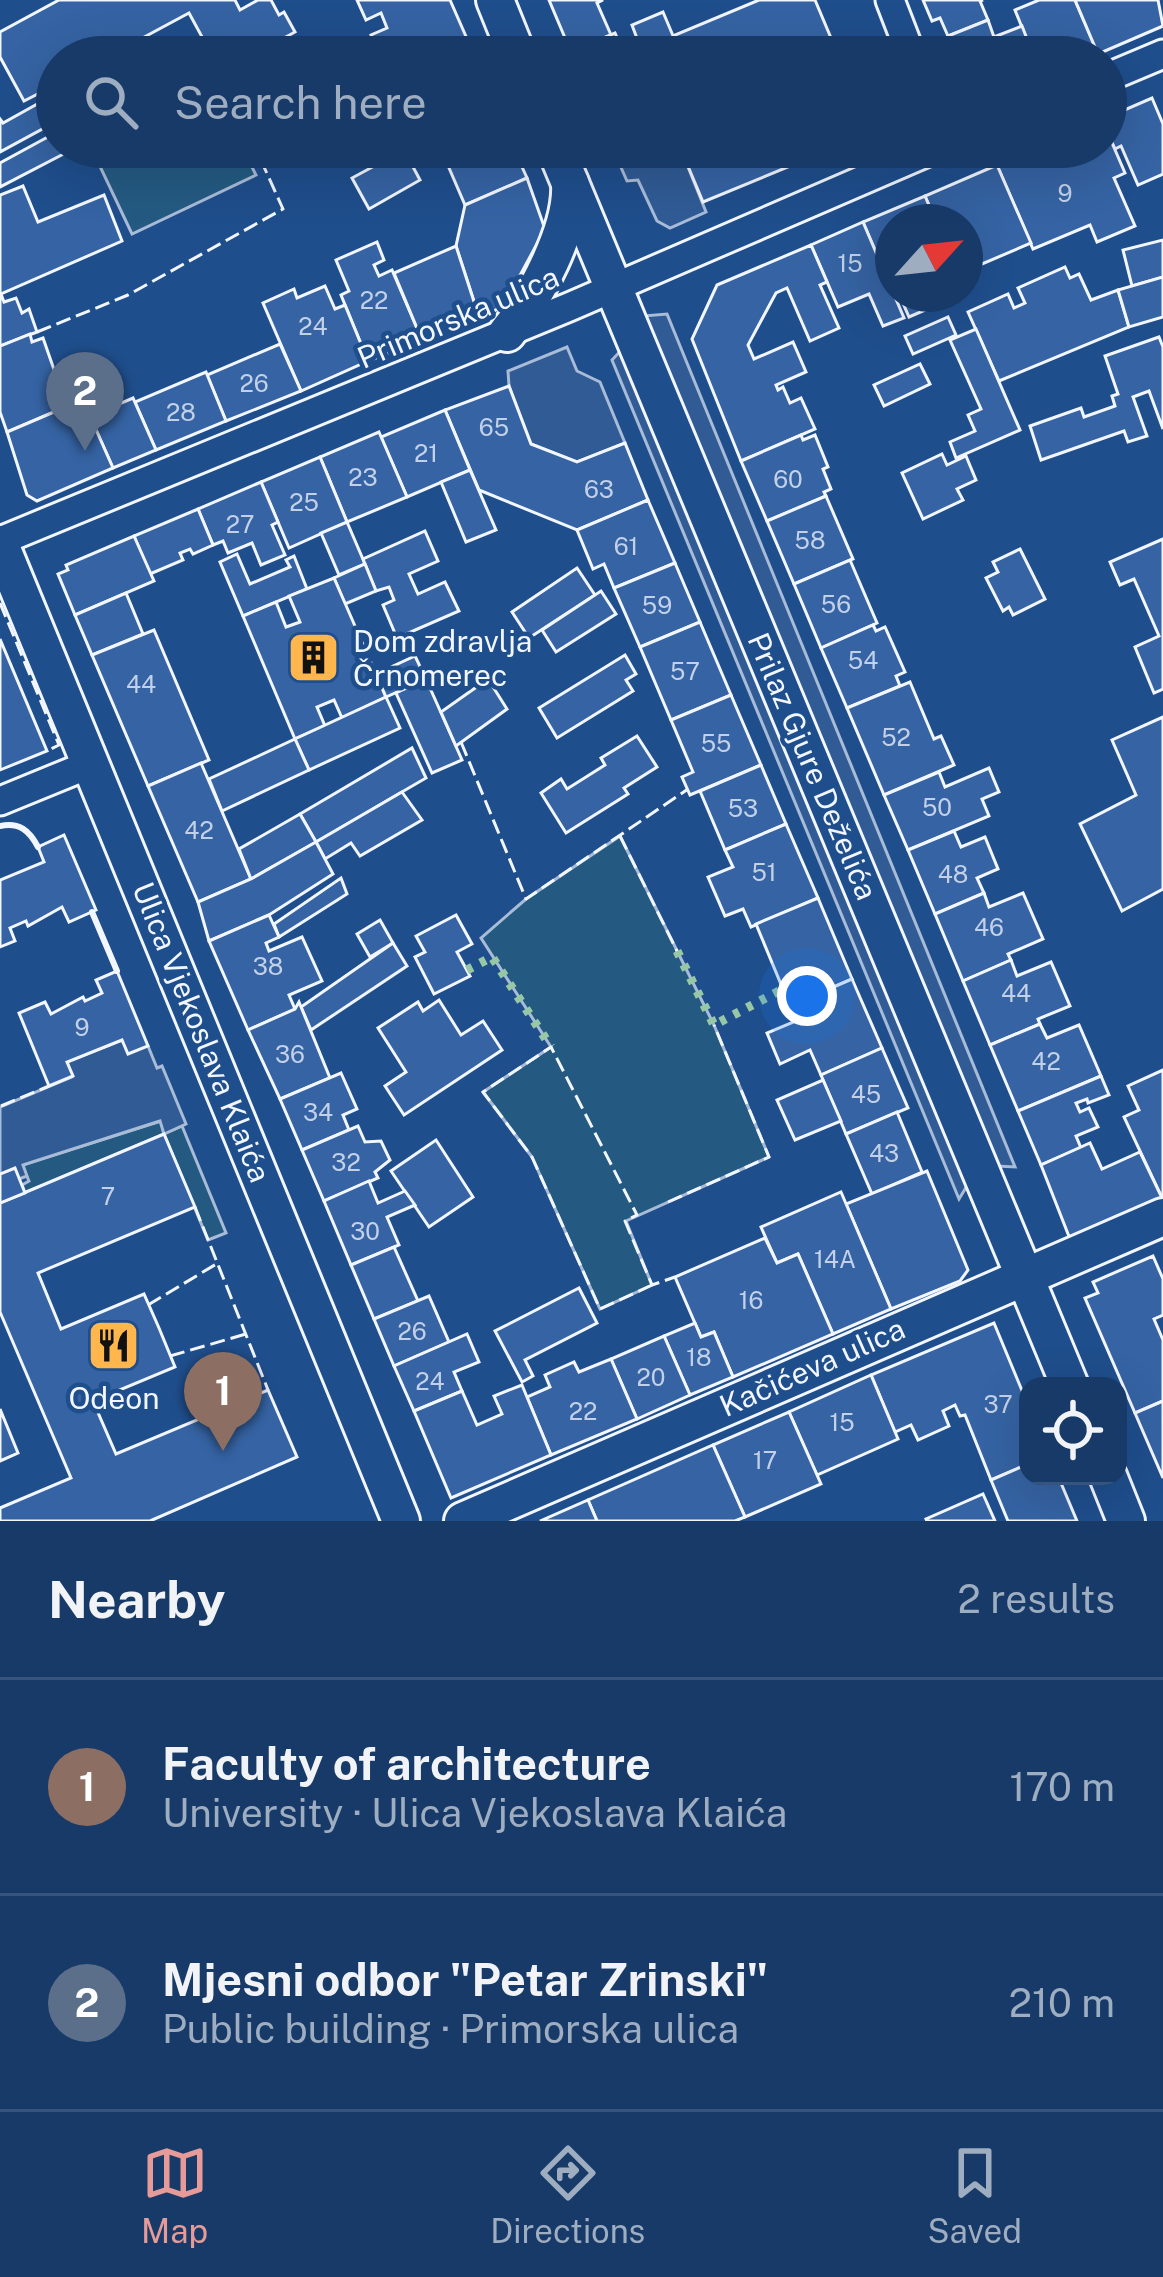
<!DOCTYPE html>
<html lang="en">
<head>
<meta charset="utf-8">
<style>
  body { margin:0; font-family:"Public Sans",sans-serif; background:#20416f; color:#f1f3f6 }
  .controls { position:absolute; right:36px; bottom:36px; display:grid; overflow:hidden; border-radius:24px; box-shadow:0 12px 48px #0002 }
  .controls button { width:108px; height:108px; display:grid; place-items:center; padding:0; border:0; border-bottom:3px solid #36547d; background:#173a69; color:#f1f3f6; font:60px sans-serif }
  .compass { position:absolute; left:875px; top:204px; width:108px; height:108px; border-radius:50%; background:#173a69; box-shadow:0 12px 48px #0002; rotate:63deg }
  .you { position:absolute; left:807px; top:996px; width:42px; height:42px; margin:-30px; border:9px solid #fff; border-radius:50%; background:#1a73e8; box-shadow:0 0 0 18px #1a73e833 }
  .badge { display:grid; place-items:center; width:78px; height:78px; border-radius:50%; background:#e69b98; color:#fff; font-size:39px; font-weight:700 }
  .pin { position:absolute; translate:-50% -99px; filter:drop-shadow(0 3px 6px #0008) }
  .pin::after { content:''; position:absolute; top:63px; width:42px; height:36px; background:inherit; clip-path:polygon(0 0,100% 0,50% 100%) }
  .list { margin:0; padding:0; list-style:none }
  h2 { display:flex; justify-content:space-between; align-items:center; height:156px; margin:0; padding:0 48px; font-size:51px }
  h2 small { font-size:39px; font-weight:400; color:#9eadc0 }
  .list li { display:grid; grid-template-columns:78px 1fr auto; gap:36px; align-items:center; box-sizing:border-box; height:216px; padding:0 48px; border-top:3px solid #36547d }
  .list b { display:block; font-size:45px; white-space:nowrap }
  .list p { margin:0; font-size:39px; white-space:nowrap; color:#9eadc0 }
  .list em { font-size:39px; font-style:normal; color:#9eadc0 }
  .icon { flex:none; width:66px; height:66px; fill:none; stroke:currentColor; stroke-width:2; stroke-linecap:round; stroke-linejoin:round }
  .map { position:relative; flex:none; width:1163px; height:1521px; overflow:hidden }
  .search { position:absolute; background:#173a69; box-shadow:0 12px 48px #0002; left:36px; right:36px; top:36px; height:132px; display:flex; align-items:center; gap:30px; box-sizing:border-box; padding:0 42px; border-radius:66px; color:#9eadc0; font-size:45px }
  .sheet { height:588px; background:#173a69 }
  nav { display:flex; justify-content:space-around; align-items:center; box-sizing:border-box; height:168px; border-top:3px solid #36547d; background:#173a69; font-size:33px; color:#9eadc0 }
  nav a { display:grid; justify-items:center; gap:6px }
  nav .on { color:#e69b98 }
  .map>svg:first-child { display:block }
</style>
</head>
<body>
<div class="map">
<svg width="1163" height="1521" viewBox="0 0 1163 1521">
  <rect width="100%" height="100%" fill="#1f4e8c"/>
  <!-- green -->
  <g fill="#245a82" stroke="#a8bbd7" stroke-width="3">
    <polygon points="118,147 242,147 256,175 132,234 96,158"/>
    <polygon points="620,836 714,1025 769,1157 626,1221 652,1285 600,1309 532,1157 483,1092 551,1047 481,938 526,899"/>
    <polygon points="161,1121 164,1134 182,1126 226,1233 208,1240 164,1134 25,1193 22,1185 29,1181 22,1165"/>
  </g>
  <!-- parking -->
  <g fill="#305b95" stroke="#a8bbd7" stroke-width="3">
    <polygon points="612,147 680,147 706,212 670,228 657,221 638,180 627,181"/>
    <polygon points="667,314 1015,1167 996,1166 643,316"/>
    <polygon points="629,342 970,1181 959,1199 612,360"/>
    <polygon points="567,347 577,371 600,382 625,443 577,462 531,444 509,386 508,371"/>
    <polygon points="122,1040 148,1046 157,1068 162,1066 186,1124 164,1134 160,1121 23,1165 27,1176 19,1179 0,1174 0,1107 72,1077 67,1062"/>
  </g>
  <!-- building -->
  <g fill="#3563a3" stroke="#f2f6ff" stroke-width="3">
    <polygon points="59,0 235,0 240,10 258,0 271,0 279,15 284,12 295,32 249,57 213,57 189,13 107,57 57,57 57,84 24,101 0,57 0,32"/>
    <polygon points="357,0 450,0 475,57 381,57 371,35 387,28 381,13 366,20"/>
    <polygon points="549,0 603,0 597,3 611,35 571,52"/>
    <polygon points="759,0 815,0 839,57 685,57 675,35"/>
    <polygon points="923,0 983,0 980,1 988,20 948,36 940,18 932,21"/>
    <polygon points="1039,0 1075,0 1098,54 1034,57 1015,10"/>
    <polygon points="1075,0 1158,0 1163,26 1098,54"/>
    <polygon points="663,12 682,57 573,57 571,52 615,33 625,56 641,49 632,25"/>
    <polygon points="988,20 994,37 1022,26 1034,57 957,57 948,36"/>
    <polygon points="57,93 57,121 0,152 0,119 3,123"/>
    <polygon points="1152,98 1163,124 1163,174 1138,185 1121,146 1115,149 1106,129 1106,118"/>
    <polygon points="1106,129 1125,173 1114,178 1135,226 1097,242 1090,225 1033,249 997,165 1038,147 1106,147"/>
    <polygon points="57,132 57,147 77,147 0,187 0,163"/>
    <polygon points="440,147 513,147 527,178 465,205"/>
    <polygon points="680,147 836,147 703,202"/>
    <polygon points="404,150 420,180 369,209 352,178"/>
    <polygon points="997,165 1031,243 968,270 965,222 936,222 925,196"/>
    <polygon points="527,178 545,229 503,307 479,317 456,246 465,205"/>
    <polygon points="23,186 38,222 104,195 122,241 1,294 4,302 16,298 22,313 29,309 37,332 0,346 0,195"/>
    <polygon points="925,196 936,222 893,222 893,281 889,283 863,222"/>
    <polygon points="863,222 904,318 883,326 869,294 838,307 811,245"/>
    <polygon points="1163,240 1163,277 1132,286 1123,250"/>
    <polygon points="377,242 384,260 374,265 379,276 392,270 422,340 368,361 341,295 349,291 336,260"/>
    <polygon points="811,245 827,282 820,285 839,328 810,341 787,288 776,293 748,345 754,359 793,342 806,372 776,385 778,390 783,387 790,403 801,398 815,429 741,461 692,339 717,285"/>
    <polygon points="456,246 479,317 422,340 394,273"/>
    <polygon points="1065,267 1070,278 1079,274 1091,300 1118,290 1129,327 999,381 968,312 1008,294 1014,308 1025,303 1018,288"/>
    <polygon points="1163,277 1163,317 1129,327 1118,290"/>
    <polygon points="325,286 335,309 345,305 368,361 301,391 263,303 294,289 297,298"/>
    <polygon points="899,294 924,294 930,308 909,317"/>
    <polygon points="948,317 956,335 913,354 905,336"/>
    <polygon points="976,329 1020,430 956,458 950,442 975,431 968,415 981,409 950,340"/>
    <polygon points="30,334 32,342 43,338 65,401 59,403 61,409 7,432 0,412 0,346"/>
    <polygon points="1159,337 1163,347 1163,429 1149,391 1133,397 1147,436 1128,442 1124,431 1041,460 1030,426 1081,408 1084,417 1115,406 1112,396 1118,394 1105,356"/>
    <polygon points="280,344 301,391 226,421 207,375"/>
    <polygon points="920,364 930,384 884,406 874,385"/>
    <polygon points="206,372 226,421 156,450 135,402"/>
    <polygon points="100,380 112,407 133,398 156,450 113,468 78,389"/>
    <polygon points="509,386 531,444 577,462 625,443 648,500 577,530 479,490 445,410"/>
    <polygon points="61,409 67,423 89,414 113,468 37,501 27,495 7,432"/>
    <polygon points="445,410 470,470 407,497 381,437"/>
    <polygon points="379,432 407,497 347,522 320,457"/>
    <polygon points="801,435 803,440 815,435 828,467 823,469 831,489 824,492 826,496 767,521 741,461"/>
    <polygon points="942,454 947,465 966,456 976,480 957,489 963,500 923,519 902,473"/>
    <polygon points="320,457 347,522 289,548 261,482"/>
    <polygon points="470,470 496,530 466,542 441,482"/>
    <polygon points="261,482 278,522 272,525 285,555 261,565 252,543 228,553 223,541 213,545 198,509"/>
    <polygon points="826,496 853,559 794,584 767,521"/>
    <polygon points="648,500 675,563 614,588 604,564 593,569 577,530"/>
    <polygon points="198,509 213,545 193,554 190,549 180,553 183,560 150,574 134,536"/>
    <polygon points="347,522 365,564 339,575 321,533"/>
    <polygon points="425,531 438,561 409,574 418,594 445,582 459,611 397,638 383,605 394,600 389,587 376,591 363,559"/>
    <polygon points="134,536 154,581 75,615 58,574 68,570 66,565"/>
    <polygon points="1163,539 1163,689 1154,693 1135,647 1159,636 1134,579 1120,585 1110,562"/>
    <polygon points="1020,549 1045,599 1013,615 1009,607 1003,611 986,578 998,572 993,562"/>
    <polygon points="237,554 250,584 290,567 286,560 294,556 307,589 243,616 220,562"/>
    <polygon points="850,560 877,623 821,648 794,584"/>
    <polygon points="675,563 700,622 640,647 614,588"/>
    <polygon points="365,564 376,591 345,604 334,578"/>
    <polygon points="577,568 595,595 529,638 512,612"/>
    <polygon points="334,578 386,697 342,718 334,700 317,707 325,726 295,739 243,616 276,602 286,627 300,622 289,596"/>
    <polygon points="601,591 616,614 556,652 542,630"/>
    <polygon points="126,593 143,634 92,655 75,615"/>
    <polygon points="700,622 731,695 671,720 640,647"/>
    <polygon points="873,625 876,631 885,627 905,672 896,676 900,686 847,708 821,648"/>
    <polygon points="154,630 209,760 148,786 92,655"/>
    <polygon points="0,639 47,751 0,770"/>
    <polygon points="625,655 636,674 626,680 633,691 557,738 539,708"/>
    <polygon points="415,656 426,679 386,697 376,674"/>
    <polygon points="426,679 462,760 432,773 396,693"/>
    <polygon points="488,679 507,709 456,746 441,712"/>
    <polygon points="910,682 934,739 941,736 954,765 884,795 847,708"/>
    <polygon points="731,695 761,765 690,795 682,777 693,772 671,720"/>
    <polygon points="386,697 400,728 309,770 295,739"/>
    <polygon points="1163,717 1163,889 1122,911 1080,824 1136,795 1112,740"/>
    <polygon points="637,736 657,767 624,788 628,794 566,833 541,793 561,779 567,789 605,765 601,758"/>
    <polygon points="295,739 309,770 222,811 209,779"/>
    <polygon points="412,748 426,778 316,842 300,814"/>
    <polygon points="201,763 251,879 198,902 148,786"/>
    <polygon points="761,765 786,824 725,850 700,791"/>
    <polygon points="989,768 999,792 982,799 989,816 908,850 884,795 939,772 945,787"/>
    <polygon points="402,792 422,820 360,856 351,843 325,859 316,842"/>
    <polygon points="300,814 316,842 251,879 239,849"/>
    <polygon points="786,824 818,898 751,927 743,909 725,916 708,877 733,867 725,850"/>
    <polygon points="954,831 961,847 985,837 998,869 977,878 984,893 935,914 908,850"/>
    <polygon points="64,835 96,910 69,922 62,907 28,926 26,921 10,928 15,941 0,947 0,880 44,862 38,847"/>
    <polygon points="316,842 333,874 269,915 209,941 198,902 251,879"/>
    <polygon points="341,878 347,894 279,937 274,924"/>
    <polygon points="984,893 989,907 1023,893 1043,939 1008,954 1011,960 963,981 935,914"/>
    <polygon points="818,898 852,979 790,1006 756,924"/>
    <polygon points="269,915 279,937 266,943 269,951 302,937 322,981 289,995 295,1009 248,1030 209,941"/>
    <polygon points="456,915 472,944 457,952 470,976 434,994 415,957 425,952 416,936"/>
    <polygon points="380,920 393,943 370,957 357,934"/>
    <polygon points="393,943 407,966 311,1030 301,1007"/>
    <polygon points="1011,960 1017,976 1051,962 1070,1006 1038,1019 1040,1024 990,1045 963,981"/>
    <polygon points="117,971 148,1046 128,1054 122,1040 67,1062 73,1076 49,1086 19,1013 45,1002 51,1014 83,997 85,1001 102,993 96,980"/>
    <polygon points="852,979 882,1048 821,1075 810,1050 780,1064 767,1033 796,1021 790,1006"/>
    <polygon points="439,1000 461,1035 483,1021 502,1050 404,1115 385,1086 406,1072 378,1028 418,1002 423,1011"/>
    <polygon points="299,1002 330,1078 280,1099 248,1030 295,1009"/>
    <polygon points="1040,1024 1047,1038 1079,1025 1101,1076 1018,1111 990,1045"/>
    <polygon points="882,1048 908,1108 846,1134 821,1075"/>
    <polygon points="1163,1070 1163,1200 1124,1117 1139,1110 1128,1086"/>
    <polygon points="341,1073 357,1109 343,1115 349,1130 302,1150 280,1099"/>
    <polygon points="1101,1076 1109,1095 1088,1103 1087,1099 1076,1103 1080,1112 1089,1108 1098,1127 1076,1136 1081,1148 1041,1165 1018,1111"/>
    <polygon points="823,1080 841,1121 795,1140 777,1100"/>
    <polygon points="897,1112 922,1172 872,1194 846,1134"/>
    <polygon points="358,1126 365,1142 381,1141 390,1160 375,1172 378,1178 324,1201 302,1150"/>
    <polygon points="164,1134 195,1207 38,1273 61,1329 144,1294 159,1328 175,1367 93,1401 116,1454 268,1390 297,1457 150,1521 0,1521 0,1508 71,1478 0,1312 0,1203"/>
    <polygon points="436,1140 473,1197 429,1227 391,1171"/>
    <polygon points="1090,1143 1102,1169 1140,1152 1163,1200 1070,1239 1041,1165"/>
    <polygon points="15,1168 25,1193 0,1203 0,1174"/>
    <polygon points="927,1171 968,1270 960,1281 891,1309 846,1204"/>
    <polygon points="369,1181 378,1203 405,1191 415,1205 387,1217 399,1245 351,1265 324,1201"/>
    <polygon points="841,1192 891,1309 833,1334 798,1254 777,1263 761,1227"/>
    <polygon points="765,1238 777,1263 798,1254 833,1334 733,1377 714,1332 701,1337 675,1277"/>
    <polygon points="394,1247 418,1301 374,1319 351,1265"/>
    <polygon points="1153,1256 1163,1279 1163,1315 1154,1319 1163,1340 1163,1401 1135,1413 1085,1298 1098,1293 1093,1282"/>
    <polygon points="579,1288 597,1323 525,1360 533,1376 522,1382 495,1331"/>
    <polygon points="429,1296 449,1342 394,1366 374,1319"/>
    <polygon points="695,1323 701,1337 714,1332 733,1377 690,1395 664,1336"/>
    <polygon points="994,1323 1028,1405 1028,1464 991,1480 965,1415 960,1416 955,1405 943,1411 949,1426 918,1440 911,1425 895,1432 871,1375"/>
    <polygon points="467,1334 479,1362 454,1372 462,1391 414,1411 394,1366"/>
    <polygon points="664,1336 690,1395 637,1419 611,1359"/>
    <polygon points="611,1359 637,1419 551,1455 527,1397 550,1387 545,1375 574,1362 579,1372"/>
    <polygon points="871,1375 898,1439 817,1475 789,1412"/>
    <polygon points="522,1385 551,1455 451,1498 414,1411 462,1391 477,1425 502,1414 494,1396"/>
    <polygon points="1163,1401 1163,1478 1135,1413"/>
    <polygon points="0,1409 18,1453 0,1461"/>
    <polygon points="789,1412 821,1484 745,1517 713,1445"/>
    <polygon points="713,1445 745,1517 735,1521 597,1521 588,1500"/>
    <polygon points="1028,1464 1028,1476 1058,1476 1077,1521 1008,1521 991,1480"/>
    <polygon points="983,1494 995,1521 927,1521 926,1519"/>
    <polygon points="588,1500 597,1521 540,1521"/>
  </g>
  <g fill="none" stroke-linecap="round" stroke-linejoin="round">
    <defs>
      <g id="street">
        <polyline points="890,0 912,57"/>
        <polyline points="1106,78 1163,54"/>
        <polyline points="0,541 569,307 939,147"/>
        <polyline points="0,801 93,763"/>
      </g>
      <g id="secondary">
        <polyline points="495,0 518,57"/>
        <polyline points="555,147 1070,1386"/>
        <path d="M507,333C535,299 573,228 570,183"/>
        <polyline points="0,544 401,1521"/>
        <polyline points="1108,1476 1126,1521"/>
        <polyline points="463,1521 1163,1217"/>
      </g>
    </defs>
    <!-- street casing -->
    <use href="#street" stroke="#f2f6ff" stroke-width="33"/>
    <!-- secondary casing -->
    <use href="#secondary" stroke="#f2f6ff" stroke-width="42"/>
    <!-- street -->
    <use href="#street" stroke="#1f4e8c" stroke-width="27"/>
    <!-- secondary -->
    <use href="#secondary" stroke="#1f4e8c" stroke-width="36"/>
    <!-- hedge -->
    <g stroke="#97c8a6" stroke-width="9" stroke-dasharray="6 9" stroke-linecap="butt">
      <polyline points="677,951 714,1025 783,989"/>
      <polyline points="467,970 492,957 551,1047"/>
    </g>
    <!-- fence -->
    <g stroke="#f2f6ff" stroke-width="3" stroke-dasharray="15 6" stroke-linecap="butt">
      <polyline points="37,332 128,295 283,209 255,147"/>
      <polyline points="0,603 59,745 47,751"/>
      <polyline points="461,742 526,899 688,789"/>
      <polyline points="620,836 677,951"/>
      <polyline points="1,1106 49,1086"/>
      <polyline points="668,1202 769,1157 714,1025"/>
      <polyline points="195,1207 268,1390"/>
      <polyline points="652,1285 600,1309 532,1157 483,1092 551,1047 637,1215 625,1221 652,1285 675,1277"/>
      <polyline points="148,1305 218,1263"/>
      <polyline points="170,1356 246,1334"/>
    </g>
    <!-- wall -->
    <g stroke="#f2f6ff" stroke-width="6">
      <path d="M0,826C19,822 29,830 38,847"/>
      <polyline points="92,912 117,971"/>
    </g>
  </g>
  <!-- icons -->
  <defs>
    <symbol id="building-square" viewBox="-11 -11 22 22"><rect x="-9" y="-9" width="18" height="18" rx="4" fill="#ffb74d" stroke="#1f4e8c"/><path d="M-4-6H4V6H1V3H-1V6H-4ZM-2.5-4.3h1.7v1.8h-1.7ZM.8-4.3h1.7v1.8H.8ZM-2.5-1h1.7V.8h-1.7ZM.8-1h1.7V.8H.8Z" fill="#111"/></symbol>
    <symbol id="restaurant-square" viewBox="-11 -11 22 22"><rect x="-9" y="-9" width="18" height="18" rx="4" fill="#ffb74d" stroke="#1f4e8c"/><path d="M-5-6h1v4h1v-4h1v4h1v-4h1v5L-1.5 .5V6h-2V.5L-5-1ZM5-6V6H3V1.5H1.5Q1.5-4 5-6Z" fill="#111"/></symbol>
  </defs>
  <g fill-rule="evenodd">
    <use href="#building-square" x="284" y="628" width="59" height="59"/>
    <use href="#restaurant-square" x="84" y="1316" width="59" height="59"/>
  </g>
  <g text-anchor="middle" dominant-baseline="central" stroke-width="9" stroke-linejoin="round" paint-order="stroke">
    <!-- number labels -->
    <g font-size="24" fill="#c3d1e8">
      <text x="1065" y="193">9</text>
      <text x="850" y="263">15</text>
      <text x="374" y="300">22</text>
      <text x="313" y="326">24</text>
      <text x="254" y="383">26</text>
      <text x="181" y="412">28</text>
      <text x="494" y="427">65</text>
      <text x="426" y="453">21</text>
      <text x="363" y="477">23</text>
      <text x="788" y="479">60</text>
      <text x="599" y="489">63</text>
      <text x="304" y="502">25</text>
      <text x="240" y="524">27</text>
      <text x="810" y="540">58</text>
      <text x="626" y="546">61</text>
      <text x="836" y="604">56</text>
      <text x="657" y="605">59</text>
      <text x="863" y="660">54</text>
      <text x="685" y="671">57</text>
      <text x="141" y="684">44</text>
      <text x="896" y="737">52</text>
      <text x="716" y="743">55</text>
      <text x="937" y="807">50</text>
      <text x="743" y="808">53</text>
      <text x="199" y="830">42</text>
      <text x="764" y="872">51</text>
      <text x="953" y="874">48</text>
      <text x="989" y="927">46</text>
      <text x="268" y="966">38</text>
      <text x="1016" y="993">44</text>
      <text x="82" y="1027">9</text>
      <text x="290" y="1054">36</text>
      <text x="1046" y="1061">42</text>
      <text x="866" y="1094">45</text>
      <text x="318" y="1112">34</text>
      <text x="884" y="1153">43</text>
      <text x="346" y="1162">32</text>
      <text x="108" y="1196">7</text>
      <text x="365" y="1231">30</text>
      <text x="835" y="1259">14A</text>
      <text x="751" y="1300">16</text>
      <text x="412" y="1331">26</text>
      <text x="699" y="1357">18</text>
      <text x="651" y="1377">20</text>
      <text x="430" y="1381">24</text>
      <text x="998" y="1404">37</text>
      <text x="583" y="1411">22</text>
      <text x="842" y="1422">15</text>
      <text x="765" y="1460">17</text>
    </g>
    <!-- street labels -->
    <g font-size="30" fill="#f2f6ff" stroke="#1f4e8c">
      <text transform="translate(458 317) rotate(-23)">Primorska ulica</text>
      <text transform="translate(813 766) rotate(67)">Prilaz Gjure Deželića</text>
      <text transform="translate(202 1032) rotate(68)">Ulica Vjekoslava Klaića</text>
      <text transform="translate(812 1367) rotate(-24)">Kačićeva ulica</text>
    </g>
    <!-- poi labels -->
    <g font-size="30" fill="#f2f6ff" stroke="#1f4e8c" text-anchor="start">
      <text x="353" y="641">Dom zdravlja<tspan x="353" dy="34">Črnomerec</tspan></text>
      <text x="114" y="1398" text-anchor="middle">Odeon</text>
    </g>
  </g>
</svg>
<div class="controls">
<button><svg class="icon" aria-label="locate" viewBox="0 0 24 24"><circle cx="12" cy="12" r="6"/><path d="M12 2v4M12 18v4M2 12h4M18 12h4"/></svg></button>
</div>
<svg class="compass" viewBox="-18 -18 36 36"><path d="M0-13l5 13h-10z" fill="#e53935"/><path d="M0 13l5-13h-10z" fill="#9eadc0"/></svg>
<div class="you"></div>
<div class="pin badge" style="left:223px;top:1451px;background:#8d6e63">1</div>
<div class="pin badge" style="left:85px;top:451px;background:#5c6f8a">2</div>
<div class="search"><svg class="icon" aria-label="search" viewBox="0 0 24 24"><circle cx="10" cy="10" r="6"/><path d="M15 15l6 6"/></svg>Search here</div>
</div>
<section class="sheet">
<h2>Nearby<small>2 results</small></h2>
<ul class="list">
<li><span class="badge" style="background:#8d6e63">1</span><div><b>Faculty of architecture</b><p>University · Ulica Vjekoslava Klaića</p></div><em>170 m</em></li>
<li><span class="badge" style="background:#5c6f8a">2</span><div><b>Mjesni odbor &quot;Petar Zrinski&quot;</b><p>Public building · Primorska ulica</p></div><em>210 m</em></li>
</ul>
</section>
<nav>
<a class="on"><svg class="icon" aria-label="map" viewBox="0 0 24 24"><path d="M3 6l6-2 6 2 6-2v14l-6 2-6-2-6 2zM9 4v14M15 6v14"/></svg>Map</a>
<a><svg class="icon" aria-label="directions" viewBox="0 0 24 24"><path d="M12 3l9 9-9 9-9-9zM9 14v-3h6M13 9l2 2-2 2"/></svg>Directions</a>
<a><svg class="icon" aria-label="saved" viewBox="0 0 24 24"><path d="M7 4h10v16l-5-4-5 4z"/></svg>Saved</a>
</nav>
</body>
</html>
